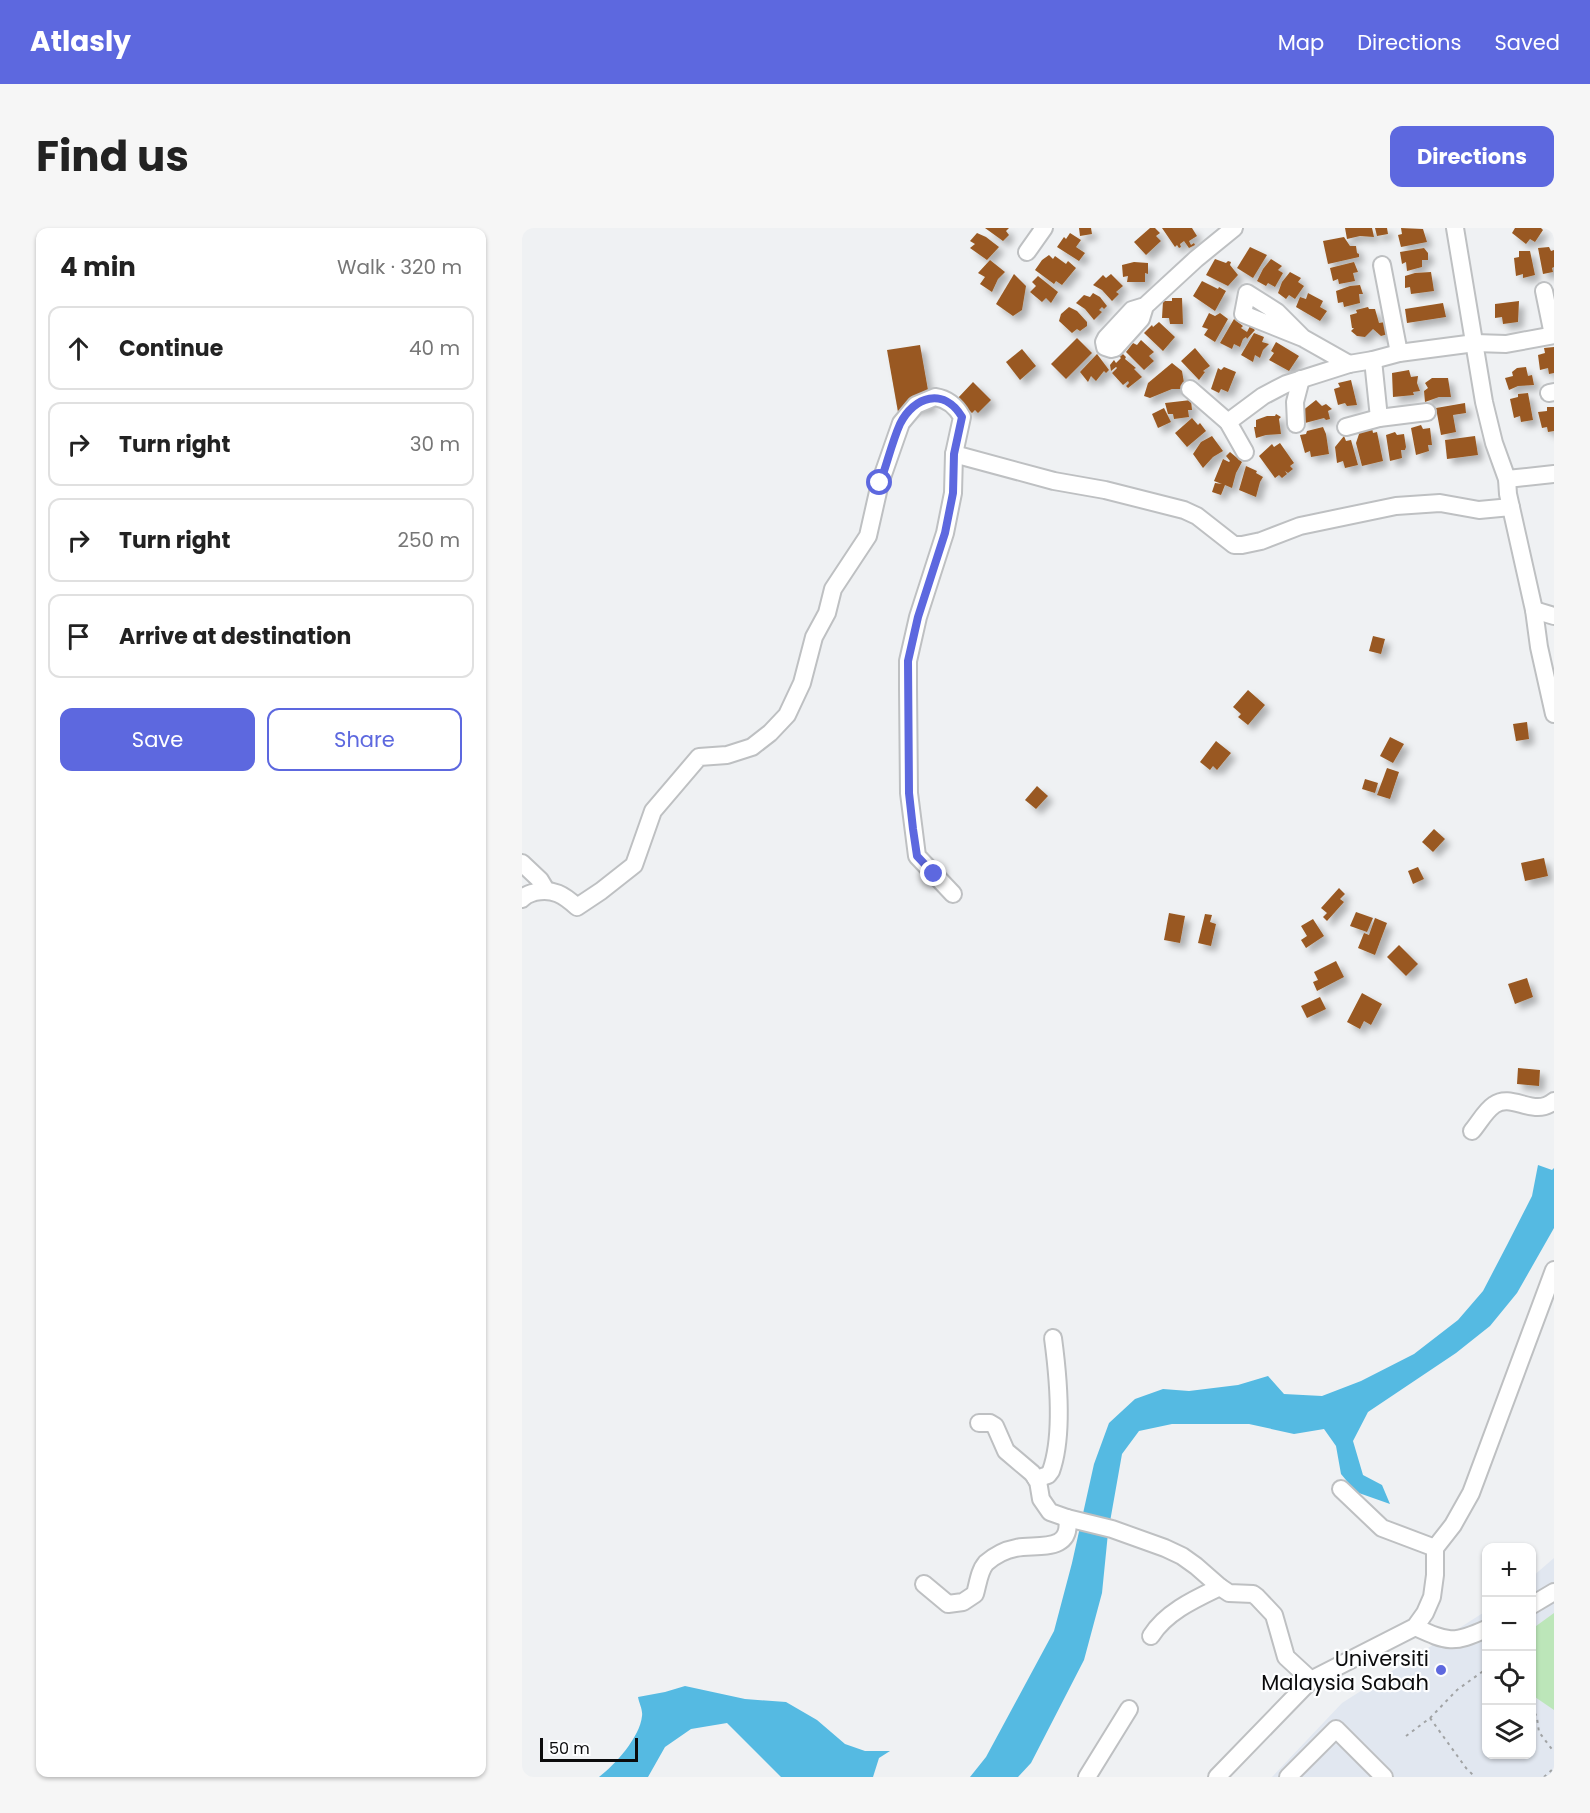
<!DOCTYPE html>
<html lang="en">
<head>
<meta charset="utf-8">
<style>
  body { margin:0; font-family:Poppins,sans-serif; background:#f6f6f6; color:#222 }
  .controls { position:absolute; right:18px; bottom:18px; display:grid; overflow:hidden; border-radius:12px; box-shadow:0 2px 4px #0004 }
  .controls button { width:54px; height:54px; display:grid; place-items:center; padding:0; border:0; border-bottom:2px solid #e0e0e0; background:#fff; color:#222; font:30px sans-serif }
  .scale { position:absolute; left:18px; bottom:15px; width:98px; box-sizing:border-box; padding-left:6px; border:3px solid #0b0b0c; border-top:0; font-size:16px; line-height:21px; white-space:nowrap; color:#0b0b0c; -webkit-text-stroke:4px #fdfeff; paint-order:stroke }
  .stop { position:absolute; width:18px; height:18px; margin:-14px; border:4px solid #5d68df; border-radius:50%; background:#fff }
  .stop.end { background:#5d68df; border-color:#fff; box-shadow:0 2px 6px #0008 }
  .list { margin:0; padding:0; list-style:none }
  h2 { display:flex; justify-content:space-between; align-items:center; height:78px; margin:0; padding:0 24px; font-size:26px }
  h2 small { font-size:20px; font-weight:400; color:#767676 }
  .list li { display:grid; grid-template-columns:39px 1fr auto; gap:18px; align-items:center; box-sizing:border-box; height:84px; margin:0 12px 12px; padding:0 12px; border:2px solid #e0e0e0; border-radius:12px }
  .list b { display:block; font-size:22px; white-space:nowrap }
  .list em { font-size:20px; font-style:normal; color:#767676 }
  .actions { display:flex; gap:12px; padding:18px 24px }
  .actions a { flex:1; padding:14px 0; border:2px solid #5d68df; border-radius:12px; text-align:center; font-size:21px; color:#5d68df }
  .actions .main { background:#5d68df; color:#fff }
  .icon { flex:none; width:33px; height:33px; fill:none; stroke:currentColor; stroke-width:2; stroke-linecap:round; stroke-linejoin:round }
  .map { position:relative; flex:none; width:1032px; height:1549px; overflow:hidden; border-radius:12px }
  header { display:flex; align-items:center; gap:36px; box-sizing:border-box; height:84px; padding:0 30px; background:#5d68df; color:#fff }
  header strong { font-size:28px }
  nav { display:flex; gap:33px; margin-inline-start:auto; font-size:21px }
  .intro { display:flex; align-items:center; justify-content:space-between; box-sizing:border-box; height:144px; padding:0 36px }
  h1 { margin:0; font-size:42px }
  .button { padding:15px 27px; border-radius:12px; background:#5d68df; color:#fff; font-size:21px; font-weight:700 }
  main { display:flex; gap:36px; padding:0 36px }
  aside { flex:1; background:#fff; border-radius:12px; box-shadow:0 2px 4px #0004 }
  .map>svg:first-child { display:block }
</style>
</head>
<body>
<header>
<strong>Atlasly</strong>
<nav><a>Map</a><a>Directions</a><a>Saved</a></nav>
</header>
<div class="intro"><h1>Find us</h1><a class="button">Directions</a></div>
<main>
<aside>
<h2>4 min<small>Walk · 320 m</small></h2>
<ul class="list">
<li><svg class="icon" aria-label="ahead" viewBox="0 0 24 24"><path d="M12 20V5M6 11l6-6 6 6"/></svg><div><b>Continue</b></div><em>40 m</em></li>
<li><svg class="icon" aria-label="right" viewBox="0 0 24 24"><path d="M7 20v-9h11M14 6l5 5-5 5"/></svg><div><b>Turn right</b></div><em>30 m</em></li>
<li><svg class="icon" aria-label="right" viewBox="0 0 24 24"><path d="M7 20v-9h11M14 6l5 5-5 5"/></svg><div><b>Turn right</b></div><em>250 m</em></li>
<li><svg class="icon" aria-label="arrive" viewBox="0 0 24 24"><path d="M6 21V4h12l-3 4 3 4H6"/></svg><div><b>Arrive at destination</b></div></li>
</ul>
<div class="actions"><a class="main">Save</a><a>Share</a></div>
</aside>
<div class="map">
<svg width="1032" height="1549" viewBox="0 0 1032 1549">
  <defs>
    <filter id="shadow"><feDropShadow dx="5.5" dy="5.5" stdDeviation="3" flood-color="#0004"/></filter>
  </defs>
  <rect width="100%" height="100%" fill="#eff1f3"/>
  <!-- built -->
  <polygon fill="#e1e7f0" points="1032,1330 1032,1549 750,1549 820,1475 964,1383 964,1526 1010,1526 1010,1349"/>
  <!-- green -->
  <polygon fill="#bce6b9" points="1032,1385 1032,1482 1010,1467 1010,1401"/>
  <!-- water -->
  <g fill="#55bae2">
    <polygon points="1016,937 1030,942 1032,940 1032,1000 995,1065 968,1098 934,1125 846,1184 831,1213 841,1247 860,1257 868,1276 834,1264 819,1246 814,1218 802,1201 772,1206 727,1196 650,1196 617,1203 600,1226 586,1305 580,1365 562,1432 509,1535 496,1549 448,1549 464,1529 532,1403 550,1335 572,1236 587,1195 613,1171 641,1161 667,1163 716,1157 746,1148 762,1166 800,1168 839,1153 892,1126 936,1092 961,1063 985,1017 1010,968"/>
    <path d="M163,1458L223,1471L264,1474L295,1492L323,1516L343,1523H368L357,1530L351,1549H259L205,1495L169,1501L143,1519L126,1549H77C93,1537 118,1509 120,1488C121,1482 117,1475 116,1469L143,1464Z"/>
  </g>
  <!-- building -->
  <g fill="#995920" filter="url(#shadow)">
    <polygon points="463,0 487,0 484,3 487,7 481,13"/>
    <polygon points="557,0 569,0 570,6 558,8"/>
    <polygon points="628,0 633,0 638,5 634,8 639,13 624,27 612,14"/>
    <polygon points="640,0 670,0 675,8 667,13 669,17 672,15 673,17 667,20 662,13 658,16 659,19 657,20 655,17 653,19"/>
    <polygon points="823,0 850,0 852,9 838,8 825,11"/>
    <polygon points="853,0 865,0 866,6 855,8"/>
    <polygon points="879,0 901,1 905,14 879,19 876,7 880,6"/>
    <polygon points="993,0 1019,0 1021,2 1013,14 1008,11 1004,16 990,5"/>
    <polygon points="455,5 464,9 477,19 465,32 448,20 453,16 448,13"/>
    <polygon points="548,5 559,12 554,19 563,25 557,33 535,19 542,9 544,11"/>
    <polygon points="822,9 828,18 834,18 835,25 837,26 837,29 806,36 801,13"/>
    <polygon points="728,19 745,27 731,50 715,40"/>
    <polygon points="1027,19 1029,23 1032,22 1032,39 1030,40 1031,44 1021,46 1016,20"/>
    <polygon points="902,20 906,25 906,32 900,32 900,39 885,43 884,34 880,36 878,24"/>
    <polygon points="997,23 1008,23 1013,47 1001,50 1001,46 994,48 992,30 997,29"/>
    <polygon points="527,27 531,31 533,28 544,36 546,33 554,40 540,57 534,53 532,56 513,42 520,32"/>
    <polygon points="693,31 704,35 706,33 709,34 708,37 716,47 706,58 684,47"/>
    <polygon points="749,31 760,38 756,42 761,45 753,59 746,55 744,58 735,53 741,41"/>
    <polygon points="468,32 483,44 476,51 470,64 458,56 463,49 456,45"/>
    <polygon points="612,34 626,35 626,46 623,45 623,54 605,54 606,48 601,49 600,37"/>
    <polygon points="832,34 836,44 831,45 833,53 817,56 816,51 811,53 808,40"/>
    <polygon points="768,44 779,50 776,54 782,58 773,71 767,67 764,71 756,65 760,54"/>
    <polygon points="909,44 912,63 889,66 888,59 883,60 883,48 893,45"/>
    <polygon points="492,46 504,58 500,82 491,88 474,76"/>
    <polygon points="589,46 601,58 594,64 597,66 590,73 580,62 571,57 581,47 584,50"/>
    <polygon points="516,48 536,64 529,75 524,70 520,74 508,64 514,58 510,54"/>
    <polygon points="680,53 696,61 697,59 704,63 693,83 671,68"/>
    <polygon points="838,57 841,66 837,66 838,75 822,79 821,74 816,75 814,63 828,58"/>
    <polygon points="571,65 578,69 585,78 582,81 580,79 577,82 580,84 572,92 563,81 554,75 562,67 568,69"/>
    <polygon points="786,65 801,73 798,79 805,83 798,93 774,79 778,69 784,71"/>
    <polygon points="650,70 660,70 661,96 648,96 647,90 640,90 641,73 650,73"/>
    <polygon points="997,73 996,94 981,96 980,89 973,90 973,76"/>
    <polygon points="921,75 924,89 885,95 883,81"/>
    <polygon points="547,79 555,83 565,94 565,98 558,103 555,101 550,105 537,93 539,86"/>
    <polygon points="846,79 847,81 853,81 857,95 863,94 866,106 859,108 851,101 843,109 835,108 829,103 832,100 830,100 828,87 835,85 834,82"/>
    <polygon points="687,85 693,88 698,85 706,91 693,114 682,107 686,101 680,99"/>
    <polygon points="712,91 721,98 719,100 725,104 728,98 733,102 725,111 724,109 721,111 718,119 712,116 710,121 698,115"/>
    <polygon points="637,94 653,109 641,123 622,105 630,97 631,99"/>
    <polygon points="732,105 742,109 740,114 747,116 741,122 738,130 733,127 731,134 719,127"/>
    <polygon points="555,110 570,125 544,151 529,136"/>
    <polygon points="619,112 632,124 627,128 632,133 622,142 604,124 611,115 615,117"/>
    <polygon points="754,114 777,128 767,143 747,132 752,125 749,123"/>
    <polygon points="398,117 409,179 376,184 365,122"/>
    <polygon points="1032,119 1032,145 1027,146 1026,140 1018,142 1016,127 1023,125 1022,120"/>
    <polygon points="673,120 688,138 681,143 683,144 677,152 659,133"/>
    <polygon points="500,121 514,138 498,152 484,134"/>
    <polygon points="599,124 604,129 603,131 614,140 612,141 620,149 606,160 604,158 607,155 606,153 601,157 590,145 595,140 594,139 589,143 588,137 592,132 594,135 599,130 596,127"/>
    <polygon points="575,126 587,142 584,145 582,143 574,153 569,148 566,154 558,144"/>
    <polygon points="650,135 660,143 663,161 650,161 628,170 622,168 626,155"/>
    <polygon points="702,139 714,144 706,164 699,161 697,165 689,161 696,140 699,142"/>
    <polygon points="1004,139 1006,148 1010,147 1012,157 996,158 987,162 983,150 991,148 990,144 995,140"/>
    <polygon points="887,142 889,149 896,148 895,155 898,163 891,164 892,167 871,169 870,145"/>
    <polygon points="910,150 926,150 929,169 917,169 903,174 902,163 906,160 903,155"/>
    <polygon points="829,152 835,177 825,178 823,175 816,177 812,161 818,159 816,155"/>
    <polygon points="451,154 469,172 456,185 453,182 450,185 435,171"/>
    <polygon points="1006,165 1011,192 999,194 998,188 992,190 988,171 996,169 996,166"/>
    <polygon points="669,172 670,182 666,182 667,189 652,191 651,186 646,186 643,175"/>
    <polygon points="794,172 800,178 804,176 810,181 806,183 808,191 804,192 802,190 783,195 780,183"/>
    <polygon points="943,175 944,185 931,187 934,204 919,207 914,180"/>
    <polygon points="1025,179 1032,179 1032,203 1026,204 1025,199 1020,200 1016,184 1025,183"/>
    <polygon points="642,180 649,194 636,200 630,186"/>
    <polygon points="754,186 759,189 757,191 759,206 744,207 734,210 732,199 734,199 734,192 745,188 753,188"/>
    <polygon points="670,190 676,197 678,195 684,203 665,219 653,205"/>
    <polygon points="899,197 901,201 908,200 910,217 906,217 907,223 894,227 889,200"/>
    <polygon points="801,199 804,206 807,226 789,229 788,223 783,225 778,207 784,206 785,203"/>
    <polygon points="850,200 851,205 855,204 861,233 840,238 834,215 838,203"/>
    <polygon points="873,204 875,207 882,206 884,219 883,222 879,222 880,230 868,233 864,207"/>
    <polygon points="690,208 701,223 691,229 681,240 671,226 679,214"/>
    <polygon points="822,208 824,213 829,212 836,237 823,240 821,233 815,235 813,219"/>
    <polygon points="953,208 956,227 925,231 923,212"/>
    <polygon points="758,215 772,235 768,238 771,241 766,245 763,243 765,246 760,250 757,247 753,250 737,228 750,216 752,219"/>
    <polygon points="708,224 720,234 714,245 710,260 703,257 699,267 690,264 693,255 700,256 692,253 701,231 707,234 708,233 704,228"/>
    <polygon points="724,238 735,243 734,245 741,249 738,254 734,269 717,262"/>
    <polygon points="851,408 863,411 859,426 847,423"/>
    <polygon points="726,462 743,477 726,497 716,489 719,486 711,479"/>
    <polygon points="1005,494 1007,511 994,513 991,496"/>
    <polygon points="868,509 882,516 871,535 858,528"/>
    <polygon points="694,513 709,525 695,542 691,538 688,542 678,534"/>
    <polygon points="865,540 877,544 868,571 855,567"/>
    <polygon points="843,551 856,555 853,565 840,561"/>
    <polygon points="515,558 526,568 514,581 503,572"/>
    <polygon points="912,601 923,611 911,624 900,614"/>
    <polygon points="1022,630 1026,648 1003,653 999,635"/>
    <polygon points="896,639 902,651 891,656 886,643"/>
    <polygon points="817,660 823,666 818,671 822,674 805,693 801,689 805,685 799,680"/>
    <polygon points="834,684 851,690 845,704 828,698"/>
    <polygon points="647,685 663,688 658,715 642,712"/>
    <polygon points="683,686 690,687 688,694 694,696 689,718 676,715"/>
    <polygon points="853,690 865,695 853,727 836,720 842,705 847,707"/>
    <polygon points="791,691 802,708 784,720 779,712 785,708 779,698"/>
    <polygon points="877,717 896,736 884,748 865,729"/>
    <polygon points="814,733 822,749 795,763 791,754 796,752 792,744"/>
    <polygon points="1005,750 1011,769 993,776 986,756"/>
    <polygon points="840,765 860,776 849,797 842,793 838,801 825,794"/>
    <polygon points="798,769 804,781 785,790 779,778"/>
    <polygon points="996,840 1018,842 1017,858 995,856"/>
  </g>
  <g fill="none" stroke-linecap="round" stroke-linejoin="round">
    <defs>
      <g id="minor">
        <polyline points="933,0 962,174 972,215 985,251 986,266 1012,382 1017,419 1032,486"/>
        <polyline points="505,24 522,0"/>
        <polyline points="860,37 877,125"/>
        <polyline points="1022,63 1031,107"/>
        <polyline points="623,78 619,91 593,120 589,121 583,119 582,114 584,110 610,82 623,78 674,31 712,0"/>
        <polyline points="781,110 755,84 725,65 721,86 781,110 827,136"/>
        <polyline points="851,132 857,190"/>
        <polyline points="668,161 706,194 723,224"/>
        <polyline points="1027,165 1032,164"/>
        <polyline points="706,194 741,168 764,156 827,136 851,132 877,125 953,115 984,116 1032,107"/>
        <polyline points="774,196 773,174 779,151"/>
        <polyline points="824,199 857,190 905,184"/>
        <polyline points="432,226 532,253 583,262 662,282 675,288 712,317 720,317 739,313 778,298 874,278 918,275 957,282 989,279"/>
        <polyline points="985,251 1032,246"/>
        <polyline points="1012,382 1032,388"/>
        <polyline points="0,635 18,652 24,662"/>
        <path d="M0,671C4,666 7,666 13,664C31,660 42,667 55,679L79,663L112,637L131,583L177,529L205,527L230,519L248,505L265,487L280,455L292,409L305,385L311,361L346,308L358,255L379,195L394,177L413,169C426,171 434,178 440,189L432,226L431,265L423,305L396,389L386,433V460L387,565L395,628L431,666"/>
        <path d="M950,903C957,895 963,883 972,877C990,864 1012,890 1032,873"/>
        <polyline points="457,1195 468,1195 473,1198 484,1223 510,1245 516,1253 519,1271 528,1284 545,1290 590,1301 643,1320 660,1328 674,1338 698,1359 707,1365 731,1366 735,1369 752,1387 764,1429 789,1452"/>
        <path d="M514,1251L526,1247L529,1243C542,1207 536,1147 531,1110"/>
        <polyline points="819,1261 860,1300 913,1320"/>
        <path d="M402,1356L426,1376L441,1374L453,1366C456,1356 457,1343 464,1335C472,1328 483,1322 494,1320C515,1316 551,1325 545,1290"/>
        <polyline points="1010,1377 1032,1364"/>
        <path d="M893,1399C926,1414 931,1416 964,1401"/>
        <path d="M629,1408C644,1384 673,1371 698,1359"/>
        <polyline points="565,1549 607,1481"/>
        <polyline points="695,1549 789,1452 893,1399 903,1385 910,1369 913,1347 913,1320 931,1297 949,1265 1032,1042"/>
        <polyline points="766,1549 814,1501 862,1549"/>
      </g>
    </defs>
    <!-- minor casing -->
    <use href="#minor" stroke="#bec0c2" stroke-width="20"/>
    <!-- path -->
    <g stroke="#a1a3a4" stroke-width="2" stroke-dasharray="3 4.5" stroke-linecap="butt">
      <polyline points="1010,1478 1015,1490 1017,1504 1032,1524"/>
      <polyline points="908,1490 944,1540 953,1549"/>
      <polyline points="884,1508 908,1490 935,1462 964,1441"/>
      <polyline points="1022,1549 1032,1540"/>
    </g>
    <!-- minor -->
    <use href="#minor" stroke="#fff" stroke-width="16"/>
  </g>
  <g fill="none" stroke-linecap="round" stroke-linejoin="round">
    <!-- route -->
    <path stroke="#5d68df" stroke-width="8" d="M358,255C365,236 370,214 378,196C392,168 422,159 440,189L432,226L431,265L423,305L396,389L386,433L387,565L391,601L395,628L412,646"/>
  </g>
  <!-- markers -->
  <circle fill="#5d68df" stroke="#fdfeff" stroke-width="2" cx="919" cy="1442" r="6"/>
  <g text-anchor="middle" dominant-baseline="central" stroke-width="4.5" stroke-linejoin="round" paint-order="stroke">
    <!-- poi labels -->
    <g font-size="21" fill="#0b0b0c" stroke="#fdfeff" text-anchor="end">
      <text x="907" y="1430">Universiti<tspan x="907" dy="24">Malaysia Sabah</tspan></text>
    </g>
  </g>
</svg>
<div class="controls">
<button>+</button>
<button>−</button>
<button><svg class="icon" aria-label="locate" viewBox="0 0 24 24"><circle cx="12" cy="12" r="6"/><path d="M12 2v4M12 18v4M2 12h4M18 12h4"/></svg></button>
<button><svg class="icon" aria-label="layers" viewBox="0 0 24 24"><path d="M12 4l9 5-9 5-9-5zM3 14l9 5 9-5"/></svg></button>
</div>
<div class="scale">50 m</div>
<div class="stop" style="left:358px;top:255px"></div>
<div class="stop end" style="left:412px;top:646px"></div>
</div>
</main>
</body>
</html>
